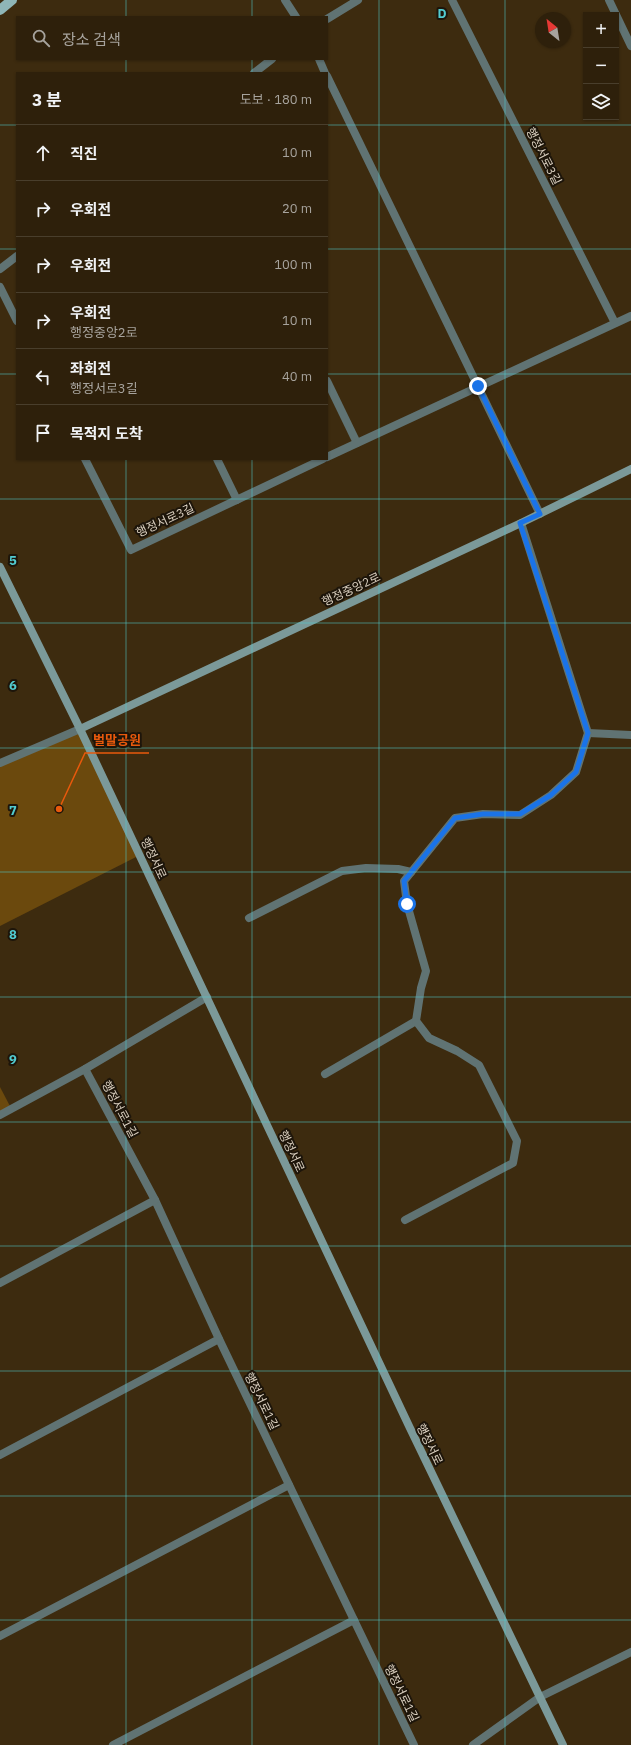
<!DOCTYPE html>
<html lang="ko">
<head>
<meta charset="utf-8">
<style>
  body { margin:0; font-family:"IBM Plex Sans","Noto Sans KR",sans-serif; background:#3a2d19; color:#f1f3f6 }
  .controls { position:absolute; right:12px; top:12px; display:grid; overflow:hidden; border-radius:0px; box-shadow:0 1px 3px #0004 }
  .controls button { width:36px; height:36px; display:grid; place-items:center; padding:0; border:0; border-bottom:1px solid #493e2c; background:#2e200b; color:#f1f3f6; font:20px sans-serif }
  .compass { position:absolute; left:535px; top:12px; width:36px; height:36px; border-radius:50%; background:#2e200b; box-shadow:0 1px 3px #0004; rotate:330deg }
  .stop { position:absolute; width:12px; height:12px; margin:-9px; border:3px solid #1a73e8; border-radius:50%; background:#fff }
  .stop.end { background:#1a73e8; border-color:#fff; box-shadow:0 1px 4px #0008 }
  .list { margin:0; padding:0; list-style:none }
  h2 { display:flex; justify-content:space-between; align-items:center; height:52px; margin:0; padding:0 16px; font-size:17px }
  h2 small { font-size:13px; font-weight:400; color:#a7a39d }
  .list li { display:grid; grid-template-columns:26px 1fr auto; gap:12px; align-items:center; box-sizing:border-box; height:56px; padding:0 16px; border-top:1px solid #493e2c }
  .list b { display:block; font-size:15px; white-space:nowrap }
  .list p { margin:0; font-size:13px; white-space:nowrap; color:#a7a39d }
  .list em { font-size:13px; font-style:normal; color:#a7a39d }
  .icon { flex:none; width:22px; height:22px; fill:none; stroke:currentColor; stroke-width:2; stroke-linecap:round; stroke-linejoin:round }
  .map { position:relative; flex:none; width:631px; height:1745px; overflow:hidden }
  .search { position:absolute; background:#2e200b; box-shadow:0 1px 3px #0004; left:16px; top:16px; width:312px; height:44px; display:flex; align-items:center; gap:10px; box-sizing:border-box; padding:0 14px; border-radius:0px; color:#a7a39d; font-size:15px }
  .panel { position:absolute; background:#2e200b; box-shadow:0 1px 3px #0004; left:16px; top:72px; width:312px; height:388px; border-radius:0px }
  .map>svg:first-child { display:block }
</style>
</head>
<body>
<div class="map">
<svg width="631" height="1745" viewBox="0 0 631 1745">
  <rect width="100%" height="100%" fill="#3d2b0f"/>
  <!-- green -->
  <g fill="#6b490d">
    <polygon points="80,729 140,855 0,926 0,763"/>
    <polygon points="0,1087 11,1108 0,1115"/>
  </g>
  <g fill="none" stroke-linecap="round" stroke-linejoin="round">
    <!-- street -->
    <g stroke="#607373" stroke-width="8">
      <polyline points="285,0 296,17"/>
      <polyline points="452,0 615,323"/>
      <polyline points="609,0 631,46"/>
      <polyline points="327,19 358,0"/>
      <polyline points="319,59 325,73"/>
      <polyline points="254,73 272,59"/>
      <polyline points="327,76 540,514"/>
      <polyline points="0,269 17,256"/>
      <polyline points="0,287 17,321"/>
      <polyline points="327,381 357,443"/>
      <polyline points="327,457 631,316"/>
      <polyline points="85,459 131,550 323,459"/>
      <polyline points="217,459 237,500"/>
      <polyline points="588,733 631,735"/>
      <polyline points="0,763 80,729"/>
      <polyline points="249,918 342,871 366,868 398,869 411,872"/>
      <polyline points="85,1069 155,1200 219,1339 414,1745"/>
      <polyline points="325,1074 416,1021"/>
      <polyline points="0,1115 85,1069 207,997"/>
      <polyline points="405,1220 513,1163 517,1141 479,1065 457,1051 429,1038 416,1021 421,988 426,971 407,904 404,881 455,818 483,814 520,815 551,795 576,772 588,733 521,523"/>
      <polyline points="0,1283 155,1200"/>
      <polyline points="0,1455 219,1339"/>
      <polyline points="0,1636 289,1485"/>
      <polyline points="113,1745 354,1620"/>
      <polyline points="473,1745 540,1697 631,1652"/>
    </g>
    <!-- secondary -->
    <g stroke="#7b9999" stroke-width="8">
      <polyline points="0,567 80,729 409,1426 563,1745"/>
      <polyline points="80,729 521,523 631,469"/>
    </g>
    <!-- primary -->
    <polyline stroke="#8fb6b7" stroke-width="10" points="0,10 12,0"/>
  </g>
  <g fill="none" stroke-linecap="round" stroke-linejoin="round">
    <!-- route -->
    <polyline stroke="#1a73e8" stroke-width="5" points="407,904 404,881 455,818 483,814 520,814 551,795 576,772 588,733 520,523 540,514 478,386"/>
  </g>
  <!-- grid -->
  <path fill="none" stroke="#52ccd1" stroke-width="1" stroke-opacity="0.55" d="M126,0V17M252,0V17M379,0V1745M505,0V1745M126,59V73M252,59V73M0,125H17M327,125H631M0,249H17M327,249H631M0,374H17M327,374H631M126,459V1745M252,459V1745M0,499H631M0,623H631M0,748H631M0,872H631M0,997H631M0,1122H631M0,1246H631M0,1371H631M0,1496H631M0,1620H631"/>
  <g text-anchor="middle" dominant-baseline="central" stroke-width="4" stroke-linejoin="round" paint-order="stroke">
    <!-- street labels -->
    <g font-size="12" fill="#dbd0c0" stroke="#1d150a">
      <text transform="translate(544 156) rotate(63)">행정서로3길</text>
      <text transform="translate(165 520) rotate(-25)">행정서로3길</text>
      <text transform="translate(351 589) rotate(-25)">행정중앙2로</text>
      <text transform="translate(154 858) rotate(65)">행정서로</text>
      <text transform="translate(120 1109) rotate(62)">행정서로1길</text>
      <text transform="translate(292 1151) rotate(65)">행정서로</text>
      <text transform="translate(262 1401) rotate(64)">행정서로1길</text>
      <text transform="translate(430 1444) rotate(64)">행정서로</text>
      <text transform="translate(402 1693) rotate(64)">행정서로1길</text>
    </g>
  </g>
  <g font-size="13" text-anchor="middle" font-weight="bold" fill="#52ccd1" stroke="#1d150a" stroke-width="4" stroke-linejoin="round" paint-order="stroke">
    <text x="442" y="18">D</text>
    <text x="13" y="565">5</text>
    <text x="13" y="690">6</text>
    <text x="13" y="815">7</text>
    <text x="13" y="939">8</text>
    <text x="13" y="1064">9</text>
  </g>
  <!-- callouts -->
  <path fill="none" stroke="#e8590c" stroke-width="1.5" d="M59 809L85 753H149"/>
  <circle fill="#e8590c" stroke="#1d150a" stroke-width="1.5" cx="59" cy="809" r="4"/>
  <g font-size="13" text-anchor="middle" font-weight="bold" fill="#e8590c" stroke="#1d150a" stroke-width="4" stroke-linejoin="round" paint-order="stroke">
    <text x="117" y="745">벌말공원</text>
  </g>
</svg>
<div class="controls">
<button>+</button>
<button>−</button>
<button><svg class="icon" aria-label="layers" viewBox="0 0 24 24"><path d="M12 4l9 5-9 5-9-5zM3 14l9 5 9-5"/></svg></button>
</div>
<svg class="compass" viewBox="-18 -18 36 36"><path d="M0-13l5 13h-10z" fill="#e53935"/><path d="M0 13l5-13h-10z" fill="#a7a39d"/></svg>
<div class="stop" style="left:407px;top:904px"></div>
<div class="stop end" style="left:478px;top:386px"></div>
<div class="search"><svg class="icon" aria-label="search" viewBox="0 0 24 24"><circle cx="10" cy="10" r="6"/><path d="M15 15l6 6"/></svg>장소 검색</div>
<section class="panel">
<h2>3 분<small>도보 · 180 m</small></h2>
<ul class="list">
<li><svg class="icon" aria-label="ahead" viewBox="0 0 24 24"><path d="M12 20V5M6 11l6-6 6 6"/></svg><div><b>직진</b></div><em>10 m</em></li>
<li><svg class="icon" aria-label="right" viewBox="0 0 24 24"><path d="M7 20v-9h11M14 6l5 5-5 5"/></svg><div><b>우회전</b></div><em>20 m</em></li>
<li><svg class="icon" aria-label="right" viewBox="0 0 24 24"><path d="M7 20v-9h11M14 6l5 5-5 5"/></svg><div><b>우회전</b></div><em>100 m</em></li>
<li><svg class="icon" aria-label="right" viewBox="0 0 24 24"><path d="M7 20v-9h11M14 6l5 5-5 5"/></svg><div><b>우회전</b><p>행정중앙2로</p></div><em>10 m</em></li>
<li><svg class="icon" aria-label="left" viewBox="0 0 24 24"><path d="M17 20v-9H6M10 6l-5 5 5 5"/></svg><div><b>좌회전</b><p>행정서로3길</p></div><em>40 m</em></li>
<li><svg class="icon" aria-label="arrive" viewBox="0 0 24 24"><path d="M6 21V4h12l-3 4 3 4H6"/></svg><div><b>목적지 도착</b></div></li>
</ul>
</section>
</div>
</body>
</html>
